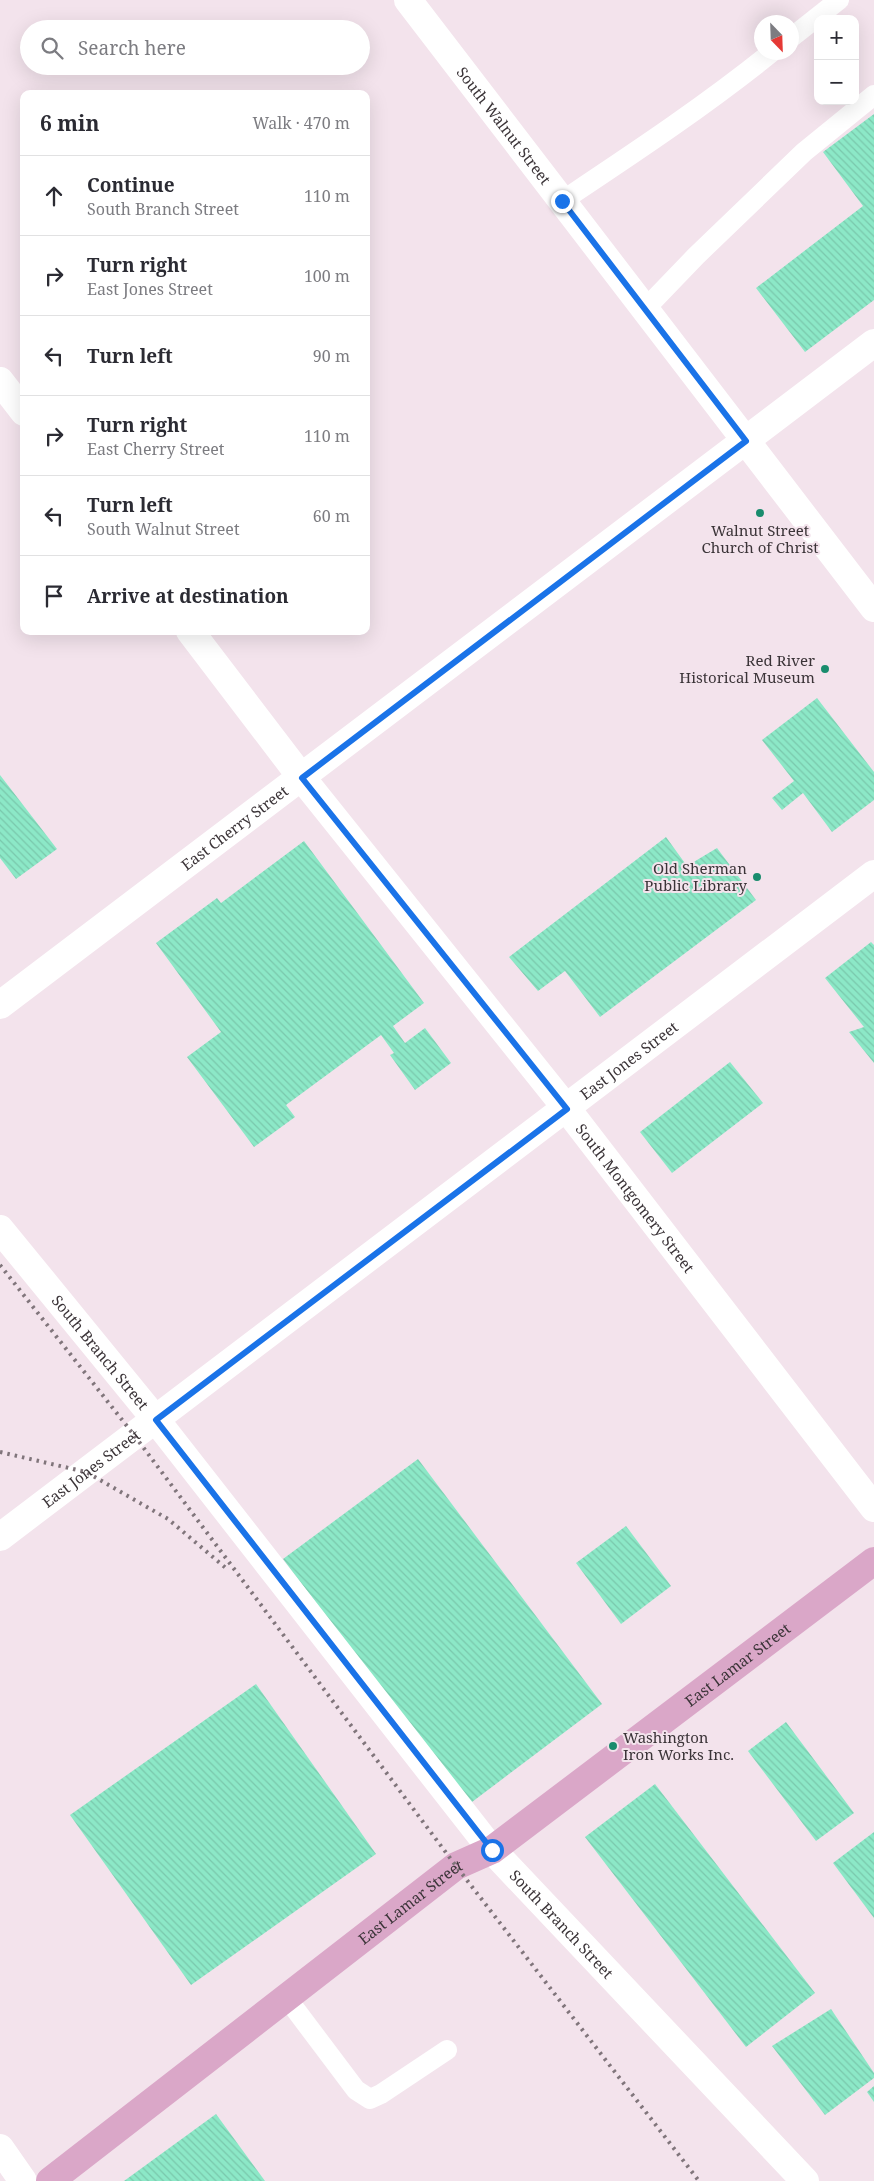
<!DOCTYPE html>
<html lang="en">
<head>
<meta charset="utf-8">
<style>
  body { margin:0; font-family:"Noto Serif",serif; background:#f7f7f7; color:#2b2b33 }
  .controls { position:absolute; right:15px; top:15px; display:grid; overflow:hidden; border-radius:10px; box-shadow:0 5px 20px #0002 }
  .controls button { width:45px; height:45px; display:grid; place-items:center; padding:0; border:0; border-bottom:1px solid #e1e1e2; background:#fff; color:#2b2b33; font:25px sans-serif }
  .compass { position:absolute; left:754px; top:15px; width:45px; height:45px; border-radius:50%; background:#fff; box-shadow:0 5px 20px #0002; rotate:157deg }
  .stop { position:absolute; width:15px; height:15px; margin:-11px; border:4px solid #1a73e8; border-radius:50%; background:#fff }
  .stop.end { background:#1a73e8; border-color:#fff; box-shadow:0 1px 5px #0008 }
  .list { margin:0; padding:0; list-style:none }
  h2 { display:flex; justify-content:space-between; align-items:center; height:65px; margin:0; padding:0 20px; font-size:21px }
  h2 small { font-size:16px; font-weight:400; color:#7c7c81 }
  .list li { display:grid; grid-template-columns:32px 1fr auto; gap:15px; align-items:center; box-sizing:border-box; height:80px; padding:0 20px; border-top:1px solid #e1e1e2 }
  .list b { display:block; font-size:19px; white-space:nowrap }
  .list p { margin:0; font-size:16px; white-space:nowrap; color:#7c7c81 }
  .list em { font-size:16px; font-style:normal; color:#7c7c81 }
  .icon { flex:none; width:28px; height:28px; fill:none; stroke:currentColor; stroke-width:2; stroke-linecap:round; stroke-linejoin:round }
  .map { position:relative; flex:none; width:874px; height:2181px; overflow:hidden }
  .search { position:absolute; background:#fff; box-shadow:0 5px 20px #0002; left:20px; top:20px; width:350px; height:55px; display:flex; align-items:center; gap:12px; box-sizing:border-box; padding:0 18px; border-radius:28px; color:#7c7c81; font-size:19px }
  .panel { position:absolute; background:#fff; box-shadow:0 5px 20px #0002; left:20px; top:90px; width:350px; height:545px; border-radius:10px }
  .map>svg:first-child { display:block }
</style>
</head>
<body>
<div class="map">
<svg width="874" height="2181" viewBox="0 0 874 2181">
  <defs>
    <pattern id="building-back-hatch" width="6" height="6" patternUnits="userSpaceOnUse" patternTransform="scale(1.25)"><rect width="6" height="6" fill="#8ce8c7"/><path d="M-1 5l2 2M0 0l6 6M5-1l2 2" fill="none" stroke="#7ac8ac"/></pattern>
  </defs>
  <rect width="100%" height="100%" fill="#f3e3ec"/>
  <!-- building -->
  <g fill="url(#building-back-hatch)">
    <polygon points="874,114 874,300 805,352 756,288 863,206 823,152"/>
    <polygon points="817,698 874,772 874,800 832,832 803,793 782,810 772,798 794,781 762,740"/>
    <polygon points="0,775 57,849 16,879 0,858"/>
    <polygon points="666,837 687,866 717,848 756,900 600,1017 565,971 538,991 509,957"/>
    <polygon points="304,841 424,1003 393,1026 405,1043 425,1028 451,1063 415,1090 390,1055 394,1053 381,1035 286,1105 295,1117 254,1147 187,1057 221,1032 156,943 217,898 221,903"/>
    <polygon points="871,942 874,945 874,1063 849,1032 864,1027 825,978"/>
    <polygon points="730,1062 763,1103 672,1173 640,1132"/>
    <polygon points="418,1459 602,1704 468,1805 283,1559"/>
    <polygon points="626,1526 671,1586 621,1624 576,1563"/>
    <polygon points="256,1684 376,1854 191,1985 70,1815"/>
    <polygon points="786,1722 854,1813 816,1841 748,1751"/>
    <polygon points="655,1784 815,1993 746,2047 585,1837"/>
    <polygon points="874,1832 874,1918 833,1863"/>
    <polygon points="831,2009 874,2073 874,2078 825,2115 772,2046"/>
    <polygon points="874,2086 874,2102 867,2092"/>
    <polygon points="216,2114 265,2181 124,2181"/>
  </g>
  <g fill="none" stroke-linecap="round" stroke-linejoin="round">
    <!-- service -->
    <g stroke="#fff" stroke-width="20">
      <polyline points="792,37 839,0"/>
      <path d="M562,201C634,153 705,106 772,52"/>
      <polyline points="645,309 696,256 804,152 874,95"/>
      <polyline points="286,1997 356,2090 370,2099 381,2094 447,2050"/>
    </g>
    <!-- minor -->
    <g stroke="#fff" stroke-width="28">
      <polyline points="0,381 24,412"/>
      <path id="s1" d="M190,631L302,778L567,1109L874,1508"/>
      <path id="s2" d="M0,1005L874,343"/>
      <path id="s3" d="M0,1229L156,1420L492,1850L805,2181"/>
      <path id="s4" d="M0,1537L874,874"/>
      <polyline points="0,2148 23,2181"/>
    </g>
    <!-- tertiary -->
    <path stroke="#fff" stroke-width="28" id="s5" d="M408,0L874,608"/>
    <!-- primary -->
    <path stroke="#daa7c8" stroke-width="28" id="s6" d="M50,2181L456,1866L492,1850L874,1561"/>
    <!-- rail -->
    <g stroke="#80757b" stroke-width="4" stroke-dasharray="2.5 5" stroke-linecap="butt">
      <polyline points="0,1265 134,1435 456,1866 699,2181"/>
      <polyline points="0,1452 86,1472 168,1519 227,1569"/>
    </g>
  </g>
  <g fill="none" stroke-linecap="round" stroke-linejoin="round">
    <!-- route -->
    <polyline stroke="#1a73e8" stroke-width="6" points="492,1850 156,1420 567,1109 302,778 746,441 562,201"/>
  </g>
  <!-- markers -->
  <g fill="#198c6d" stroke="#f3e3ec" stroke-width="2">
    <circle cx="760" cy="513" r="5"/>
    <circle cx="825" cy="669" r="5"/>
    <circle cx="757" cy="877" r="5"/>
    <circle cx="613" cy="1746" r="5"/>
  </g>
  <g text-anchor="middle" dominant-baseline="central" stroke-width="4" stroke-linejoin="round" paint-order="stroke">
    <!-- street labels -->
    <g font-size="15" fill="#3b3438" stroke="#f3e3ec">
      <text stroke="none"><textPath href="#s5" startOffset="158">South Walnut Street</textPath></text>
      <text stroke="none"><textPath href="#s2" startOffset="294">East Cherry Street</textPath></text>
      <text stroke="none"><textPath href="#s4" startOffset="789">East Jones Street</textPath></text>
      <text stroke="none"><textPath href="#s1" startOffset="721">South Montgomery Street</textPath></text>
      <text stroke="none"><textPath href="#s3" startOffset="159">South Branch Street</textPath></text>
      <text stroke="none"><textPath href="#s4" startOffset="114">East Jones Street</textPath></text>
      <text stroke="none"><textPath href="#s6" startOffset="861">East Lamar Street</textPath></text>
      <text stroke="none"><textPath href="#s6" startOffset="456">East Lamar Street</textPath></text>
      <text stroke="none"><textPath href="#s3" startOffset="894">South Branch Street</textPath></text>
    </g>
    <!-- poi labels -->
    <g font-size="15" fill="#3b3438" stroke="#f3e3ec" text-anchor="end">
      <text x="760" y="530" text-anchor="middle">Walnut Street<tspan x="760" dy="17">Church of Christ</tspan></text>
      <text x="815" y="660">Red River<tspan x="815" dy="17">Historical Museum</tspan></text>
      <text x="747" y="868">Old Sherman<tspan x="747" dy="17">Public Library</tspan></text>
      <text x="623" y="1737" text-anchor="start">Washington<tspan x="623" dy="17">Iron Works Inc.</tspan></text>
    </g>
  </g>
</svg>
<div class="controls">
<button>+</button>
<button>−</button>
</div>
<svg class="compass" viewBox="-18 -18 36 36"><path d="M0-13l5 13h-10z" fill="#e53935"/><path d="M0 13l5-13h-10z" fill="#7c7c81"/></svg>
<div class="stop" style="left:492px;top:1850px"></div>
<div class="stop end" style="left:562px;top:201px"></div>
<div class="search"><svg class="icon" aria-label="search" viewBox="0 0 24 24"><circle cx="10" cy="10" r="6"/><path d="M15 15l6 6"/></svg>Search here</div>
<section class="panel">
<h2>6 min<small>Walk · 470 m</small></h2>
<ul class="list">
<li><svg class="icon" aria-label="ahead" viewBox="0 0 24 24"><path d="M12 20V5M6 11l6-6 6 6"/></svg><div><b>Continue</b><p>South Branch Street</p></div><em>110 m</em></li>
<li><svg class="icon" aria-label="right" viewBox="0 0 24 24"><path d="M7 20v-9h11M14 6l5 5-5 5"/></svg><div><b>Turn right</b><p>East Jones Street</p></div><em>100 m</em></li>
<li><svg class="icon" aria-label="left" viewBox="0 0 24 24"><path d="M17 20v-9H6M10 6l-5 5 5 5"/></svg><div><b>Turn left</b></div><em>90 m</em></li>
<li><svg class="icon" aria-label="right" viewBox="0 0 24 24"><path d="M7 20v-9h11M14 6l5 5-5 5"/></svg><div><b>Turn right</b><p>East Cherry Street</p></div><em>110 m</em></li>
<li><svg class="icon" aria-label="left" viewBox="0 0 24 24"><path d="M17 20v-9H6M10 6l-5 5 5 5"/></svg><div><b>Turn left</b><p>South Walnut Street</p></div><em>60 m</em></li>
<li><svg class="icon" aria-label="arrive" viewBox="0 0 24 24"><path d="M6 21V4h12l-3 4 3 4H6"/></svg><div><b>Arrive at destination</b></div></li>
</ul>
</section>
</div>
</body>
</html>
